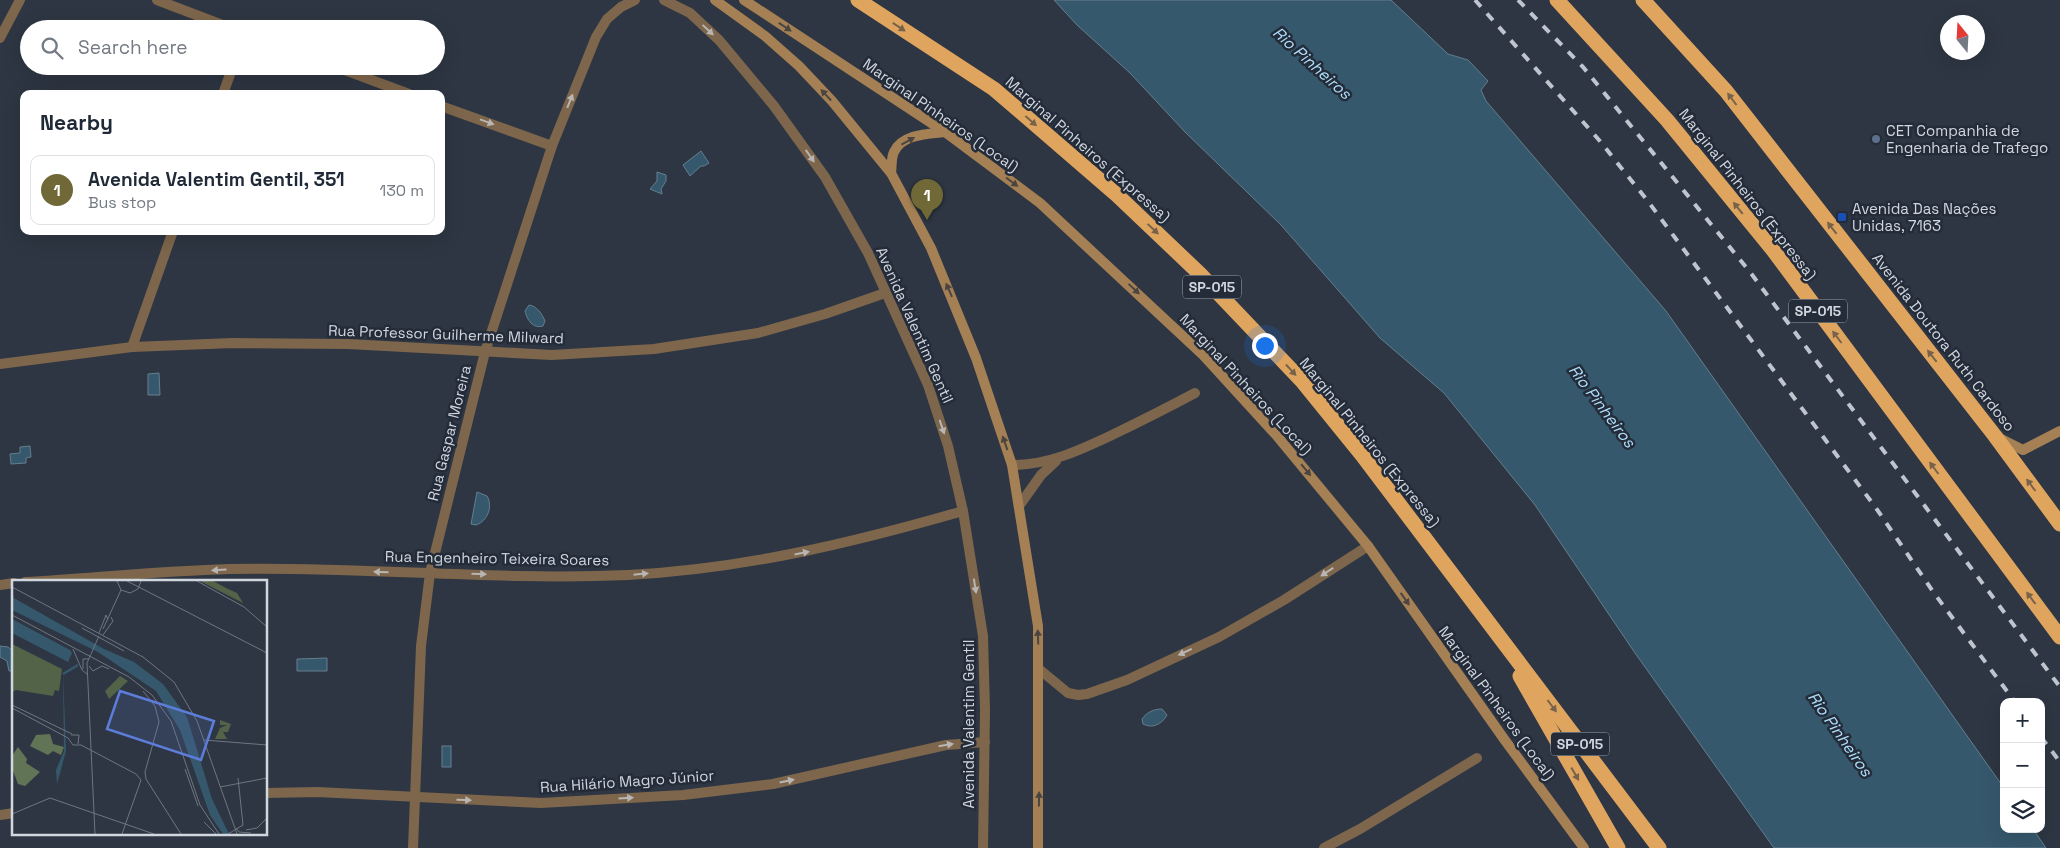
<!DOCTYPE html>
<html lang="en">
<head>
<meta charset="utf-8">
<style>
  body { margin:0; font-family:"Space Grotesk",sans-serif; background:#f6f6f7; color:#1f2937 }
  .controls { position:absolute; right:15px; bottom:15px; display:grid; overflow:hidden; border-radius:10px; box-shadow:0 5px 20px #0002 }
  .controls button { width:45px; height:45px; display:grid; place-items:center; padding:0; border:0; border-bottom:1px solid #e0e1e3; background:#fff; color:#1f2937; font:25px sans-serif }
  .compass { position:absolute; left:1940px; top:15px; width:45px; height:45px; border-radius:50%; background:#fff; box-shadow:0 5px 20px #0002; rotate:342deg }
  .you { position:absolute; left:1264px; top:345px; width:18px; height:18px; margin:-12px; border:4px solid #fff; border-radius:50%; background:#1a73e8; box-shadow:0 0 0 8px #1a73e833 }
  .badge { display:grid; place-items:center; width:32px; height:32px; border-radius:50%; background:#706937; color:#fff; font-size:16px; font-weight:700 }
  .pin { position:absolute; translate:-50% -41px; filter:drop-shadow(0 1px 2px #0008) }
  .pin::after { content:''; position:absolute; top:26px; width:18px; height:15px; background:inherit; clip-path:polygon(0 0,100% 0,50% 100%) }
  .list { margin:0; padding:0; list-style:none }
  h2 { display:flex; justify-content:space-between; align-items:center; height:65px; margin:0; padding:0 20px; font-size:21px }
  h2 small { font-size:16px; font-weight:400; color:#747a83 }
  .list li { display:grid; grid-template-columns:32px 1fr auto; gap:15px; align-items:center; box-sizing:border-box; height:70px; margin:0 10px 10px; padding:0 10px; border:1px solid #e0e1e3; border-radius:10px }
  .list b { display:block; font-size:19px; white-space:nowrap }
  .list p { margin:0; font-size:16px; white-space:nowrap; color:#747a83 }
  .list em { font-size:16px; font-style:normal; color:#747a83 }
  .icon { flex:none; width:28px; height:28px; fill:none; stroke:currentColor; stroke-width:2; stroke-linecap:round; stroke-linejoin:round }
  .map { position:relative; flex:none; width:2060px; height:848px; overflow:hidden }
  .search { position:absolute; background:#fff; box-shadow:0 5px 20px #0002; left:20px; top:20px; width:425px; height:55px; display:flex; align-items:center; gap:12px; box-sizing:border-box; padding:0 18px; border-radius:28px; color:#747a83; font-size:19px }
  .panel { position:absolute; background:#fff; box-shadow:0 5px 20px #0002; left:20px; top:90px; width:425px; height:145px; border-radius:10px }
  .map>svg:first-child { display:block }
</style>
</head>
<body>
<div class="map">
<svg width="2060" height="848" viewBox="0 0 2060 848">
  <rect width="100%" height="100%" fill="#2e3643"/>
  <!-- water -->
  <g fill="#36586c" stroke="#647e8e">
    <polygon points="1054,0 1391,0 1448,54 1468,60 1488,81 1481,90 1486,101 1666,311 2004,788 2004,829 2033,829 2046,848 1774,848 1635,653 1535,505 1444,393 1380,338 1281,225 1185,132 1130,73 1077,25"/>
    <polygon points="701,151 709,163 704,166 701,166 690,176 683,165"/>
    <polygon points="657,172 666,175 666,181 661,189 662,194 650,189 657,181"/>
    <path d="M529,305C537,306 542,314 545,321L543,326C533,329 527,320 525,311Z"/>
    <polygon points="159,373 160,395 148,395 148,374"/>
    <polygon points="30,446 31,457 26,458 26,463 11,464 10,454 20,453 20,447"/>
    <path d="M477,492L487,496C493,506 488,521 476,525L471,524Z"/>
    <polygon points="0,646 8,647 14,652 13,671 9,671 7,661 0,657"/>
    <polygon points="327,658 327,671 297,671 297,659"/>
    <path d="M1162,709L1167,715C1162,724 1153,729 1143,724L1142,719C1147,712 1154,709 1162,709Z"/>
    <rect x="442" y="746" width="9" height="21"/>
  </g>
  <g fill="none" stroke-linecap="round" stroke-linejoin="round">
    <!-- street -->
    <g stroke="#7d664b" stroke-width="10">
      <polyline points="157,0 233,29"/>
      <polyline points="664,0 690,13 719,40 774,106 825,177 868,253 928,385 948,446 963,511 983,636 985,710 983,848"/>
      <polyline points="0,38 20,0"/>
      <polyline points="334,66 409,94"/>
      <polyline points="223,94 233,66"/>
      <polyline points="441,106 552,146"/>
      <polyline points="132,347 173,231"/>
      <polyline points="0,364 132,347 233,343 348,344 552,355 654,349 758,333 825,314 885,293"/>
      <path d="M1012,465C1048,465 1078,451 1110,436C1139,422 1167,408 1195,393"/>
      <polyline points="1019,506 1041,475 1056,461"/>
      <path d="M25,582C93,578 161,571 229,569C362,566 495,581 628,575C743,569 852,543 963,511"/>
      <polyline points="0,585 14,583"/>
      <polyline points="1039,669 1068,693 1078,695 1087,694 1127,680 1219,637 1284,600 1368,546"/>
      <polyline points="266,793 317,792 541,803 683,795 773,784 946,745 985,742"/>
      <polyline points="0,815 14,813"/>
      <polyline points="413,848 421,646 430,573 485,352 552,146 596,37 607,19 621,7 635,0"/>
      <polyline points="1324,848 1360,829 1477,758"/>
    </g>
    <!-- secondary -->
    <g stroke="#a58054" stroke-width="10">
      <polyline points="715,0 765,36 799,66 832,101 891,173 931,248 976,358 1012,465 1038,626 1038,848"/>
      <polyline points="744,0 945,132 1040,203 1202,354 1277,436 1368,546 1504,739 1584,848"/>
      <path d="M891,173C892,166 891,158 894,152C902,134 928,134 945,132"/>
      <polyline points="1999,438 2023,450 2060,431"/>
    </g>
    <!-- highway -->
    <g stroke="#dfa55f" stroke-width="15">
      <polyline points="858,0 994,89 1117,195 1200,274 1302,381 1362,455 1659,848"/>
      <polyline points="1557,0 1667,120 1773,250 2060,637"/>
      <polyline points="1643,0 1726,91 1995,436 2060,524"/>
      <polyline points="1520,676 1618,848"/>
    </g>
    <!-- rail -->
    <g stroke="#bfc5ce" stroke-width="4" stroke-dasharray="9 9" stroke-linecap="butt">
      <polyline points="1475,0 1599,140 1647,200 1876,508 1934,593 2015,702"/>
      <polyline points="1518,0 1583,67 1750,272 2060,687"/>
      <polyline points="2041,737 2060,762"/>
    </g>
  </g>
  <!-- one-way arrows -->
  <defs><path id="oneway-solid" d="M-6-.8H1V-3.2L6.5 0L1 3.2V.8H-6Z" transform="scale(1.25)"/></defs>
  <g fill="#4b4541">
    <use href="#oneway-solid" transform="translate(785 27) rotate(33)"/>
    <use href="#oneway-solid" transform="translate(826 95) rotate(-133)"/>
    <use href="#oneway-solid" transform="translate(908 141) rotate(-29)"/>
    <use href="#oneway-solid" transform="translate(1012 182) rotate(37)"/>
    <use href="#oneway-solid" transform="translate(1134 289) rotate(43)"/>
    <use href="#oneway-solid" transform="translate(949 290) rotate(-114)"/>
    <use href="#oneway-solid" transform="translate(1005 443) rotate(-109)"/>
    <use href="#oneway-solid" transform="translate(1306 470) rotate(50)"/>
    <use href="#oneway-solid" transform="translate(1405 599) rotate(55)"/>
    <use href="#oneway-solid" transform="translate(1038 637) rotate(-92)"/>
    <use href="#oneway-solid" transform="translate(1039 799) rotate(-89)"/>
  </g>
  <g fill="#78624a">
    <use href="#oneway-solid" transform="translate(899 27) rotate(33)"/>
    <use href="#oneway-solid" transform="translate(1732 99) rotate(-127)"/>
    <use href="#oneway-solid" transform="translate(1031 121) rotate(41)"/>
    <use href="#oneway-solid" transform="translate(1738 208) rotate(-129)"/>
    <use href="#oneway-solid" transform="translate(1832 228) rotate(-128)"/>
    <use href="#oneway-solid" transform="translate(1153 229) rotate(43)"/>
    <use href="#oneway-solid" transform="translate(1837 337) rotate(-127)"/>
    <use href="#oneway-solid" transform="translate(1932 356) rotate(-128)"/>
    <use href="#oneway-solid" transform="translate(1291 370) rotate(47)"/>
    <use href="#oneway-solid" transform="translate(1934 468) rotate(-127)"/>
    <use href="#oneway-solid" transform="translate(2031 485) rotate(-127)"/>
    <use href="#oneway-solid" transform="translate(2031 598) rotate(-127)"/>
    <use href="#oneway-solid" transform="translate(1552 706) rotate(53)"/>
    <use href="#oneway-solid" transform="translate(1575 774) rotate(60)"/>
  </g>
  <g fill="#b8b5b3">
    <use href="#oneway-solid" transform="translate(708 30) rotate(43)"/>
    <use href="#oneway-solid" transform="translate(570 101) rotate(-68)"/>
    <use href="#oneway-solid" transform="translate(487 122) rotate(20)"/>
    <use href="#oneway-solid" transform="translate(810 156) rotate(55)"/>
    <use href="#oneway-solid" transform="translate(942 427) rotate(71)"/>
    <use href="#oneway-solid" transform="translate(802 553) rotate(-11)"/>
    <use href="#oneway-solid" transform="translate(219 570) rotate(176)"/>
    <use href="#oneway-solid" transform="translate(381 572) rotate(-178)"/>
    <use href="#oneway-solid" transform="translate(1327 572) rotate(147)"/>
    <use href="#oneway-solid" transform="translate(479 574) rotate(1)"/>
    <use href="#oneway-solid" transform="translate(641 574) rotate(-6)"/>
    <use href="#oneway-solid" transform="translate(975 586) rotate(81)"/>
    <use href="#oneway-solid" transform="translate(1185 652) rotate(155)"/>
    <use href="#oneway-solid" transform="translate(946 745) rotate(-9)"/>
    <use href="#oneway-solid" transform="translate(787 781) rotate(-12)"/>
    <use href="#oneway-solid" transform="translate(626 798) rotate(-3)"/>
    <use href="#oneway-solid" transform="translate(464 800) rotate(2)"/>
  </g>
  <!-- markers -->
  <circle fill="#5c6f8a" stroke="#242c39" stroke-width="2" cx="1876" cy="139" r="5"/>
  <rect fill="#1a4fb4" stroke="#242c39" stroke-width="2" x="1837" y="212" width="10" height="10" rx="2.5"/>
  <g text-anchor="middle" dominant-baseline="central" stroke-width="5" stroke-linejoin="round" paint-order="stroke">
    <!-- shield labels -->
    <g fill="#242c39" stroke="#9da4ad" stroke-width="1">
      <rect x="1183" y="275.5" width="58" height="23" rx="4"/>
      <rect x="1789" y="299.5" width="58" height="23" rx="4"/>
      <rect x="1551" y="732.5" width="58" height="23" rx="4"/>
    </g>
    <g font-size="14" font-weight="bold" fill="#d1d7df">
      <text x="1212" y="287">SP-015</text>
      <text x="1818" y="311">SP-015</text>
      <text x="1580" y="744">SP-015</text>
    </g>
    <!-- street labels -->
    <g font-size="15" fill="#d1d7df" stroke="#242c39">
      <text transform="translate(941 115) rotate(35)">Marginal Pinheiros (Local)</text>
      <text transform="translate(1088 149) rotate(41)">Marginal Pinheiros (Expressa)</text>
      <text transform="translate(1748 194) rotate(52)">Marginal Pinheiros (Expressa)</text>
      <text transform="translate(915 325) rotate(66)">Avenida Valentim Gentil</text>
      <text transform="translate(446 334) rotate(2)">Rua Professor Guilherme Milward</text>
      <text transform="translate(1944 342) rotate(52)">Avenida Doutora Ruth Cardoso</text>
      <text transform="translate(1246 384) rotate(47)">Marginal Pinheiros (Local)</text>
      <text transform="translate(449 433) rotate(-76)">Rua Gaspar Moreira</text>
      <text transform="translate(1370 442) rotate(51)">Marginal Pinheiros (Expressa)</text>
      <text transform="translate(497 558) rotate(1)">Rua Engenheiro Teixeira Soares</text>
      <text transform="translate(1497 703) rotate(54)">Marginal Pinheiros (Local)</text>
      <text transform="translate(968 724) rotate(-90)">Avenida Valentim Gentil</text>
      <text transform="translate(627 781) rotate(-4)">Rua Hilário Magro Júnior</text>
    </g>
    <!-- poi labels -->
    <g font-size="15" fill="#d1d7df" stroke="#242c39" text-anchor="start">
      <text x="1886" y="130">CET Companhia de<tspan x="1886" dy="17">Engenharia de Trafego</tspan></text>
      <text x="1852" y="208">Avenida Das Nações<tspan x="1852" dy="17">Unidas, 7163</tspan></text>
    </g>
    <!-- water labels -->
    <g font-size="16" font-style="italic" fill="#addefb" stroke="#242c39">
      <text transform="translate(1312 63) rotate(42)">Rio Pinheiros</text>
      <text transform="translate(1602 406) rotate(53)">Rio Pinheiros</text>
      <text transform="translate(1840 734) rotate(55)">Rio Pinheiros</text>
    </g>
  </g>
  <!-- overview -->
  <g transform="translate(12 580)">
    <rect width="255" height="255" fill="#2e3643"/>
    <path d="M0,64L50,89L47,111L43,110L41,116L4,110L0,112Z" fill="#526348"/>
    <path d="M38,154L41,164L52,167L49,175L41,171L36,175L18,166L24,155ZM6,167L15,179L14,183L28,192L13,206L6,204L0,188V176Z" fill="#627456"/>
    <path d="M188,1H201L216,9L225,13L231,23ZM108,96L116,101L97,119L93,111Z" fill="#526348"/>
    <path d="M208,140L219,144L216,152H211L215,159H203L208,148L215,145H208Z" fill="#526348"/>
    <path d="M0,17L92,69L122,82L151,104L175,137L200,219L217,254H211L198,235L168,150L144,111L86,72L0,30ZM0,39L58,70L60,73L56,82L0,53ZM51,92L54,171L45,204L44,190L52,171Z" fill="#36586c"/>
    <path fill="none" stroke="#36586c" stroke-width="2.5" d="M51,94L66,85"/>
    <path fill="none" stroke="#6f7681" stroke-width="1" d="M105,1L109,10L118,13L126,9L129,1M115,1L255,73M185,1L232,27L255,47M0,7L131,77L162,102L185,141L225,254M0,35L117,97L140,115L159,141L188,225L207,254M70,48L112,71M91,49L109,10M87,53L94,35L96,40M91,55L101,41L99,37M61,69L70,90L76,95M77,86L81,91L90,86L97,89M71,89V79H77M131,111L143,126L147,142L133,192M0,125L60,154M0,128L56,158L61,165H69L124,194L129,200M59,155H67L66,164M192,160L255,165M173,189L186,226M133,192L134,199L169,254M208,207L255,198M0,234L38,218L142,254M192,242L204,254M224,248L227,252L239,253M234,250L245,248L255,238M83,254L75,83L87,56M110,254L129,200M216,254L231,245L226,198"/>
    <path fill="#5c7eda" fill-opacity="0.15" stroke="#5c7eda" stroke-width="2.5" d="M108,111L202,141L189,180L95,149Z"/>
    <rect width="255" height="255" fill="none" stroke="#d1d7df" stroke-width="2.5"/>
  </g>
</svg>
<div class="controls">
<button>+</button>
<button>−</button>
<button><svg class="icon" aria-label="layers" viewBox="0 0 24 24"><path d="M12 4l9 5-9 5-9-5zM3 14l9 5 9-5"/></svg></button>
</div>
<svg class="compass" viewBox="-18 -18 36 36"><path d="M0-13l5 13h-10z" fill="#e53935"/><path d="M0 13l5-13h-10z" fill="#747a83"/></svg>
<div class="you"></div>
<div class="pin badge" style="left:927px;top:220px">1</div>
<div class="search"><svg class="icon" aria-label="search" viewBox="0 0 24 24"><circle cx="10" cy="10" r="6"/><path d="M15 15l6 6"/></svg>Search here</div>
<section class="panel">
<h2>Nearby<small></small></h2>
<ul class="list">
<li><span class="badge">1</span><div><b>Avenida Valentim Gentil, 351</b><p>Bus stop</p></div><em>130 m</em></li>
</ul>
</section>
</div>
</body>
</html>
